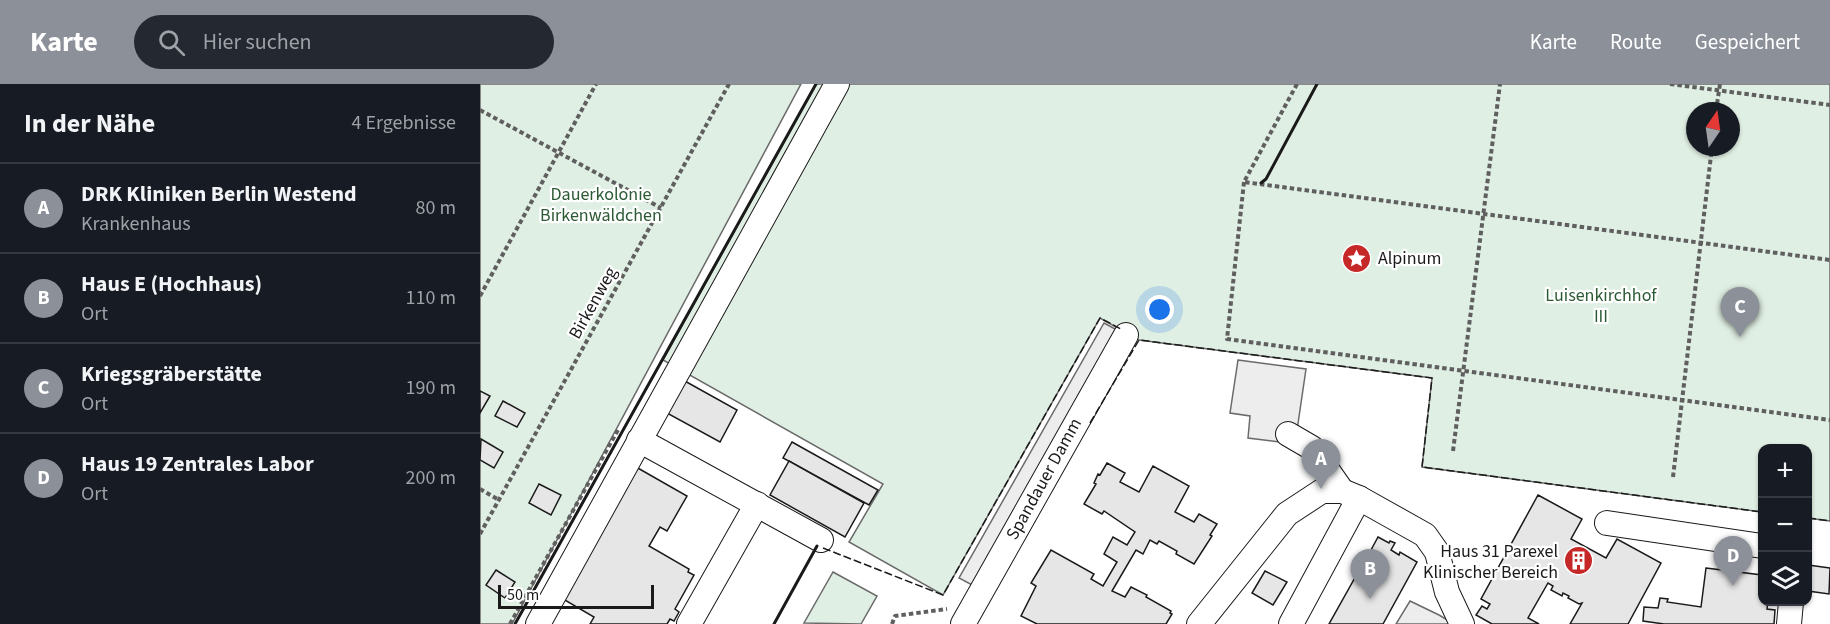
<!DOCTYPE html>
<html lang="de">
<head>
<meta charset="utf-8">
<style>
  body { margin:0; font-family:"Source Sans 3",sans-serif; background:#242831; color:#f1f3f6 }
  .controls { position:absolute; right:18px; bottom:18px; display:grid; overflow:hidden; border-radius:12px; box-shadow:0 2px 4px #0004 }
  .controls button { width:54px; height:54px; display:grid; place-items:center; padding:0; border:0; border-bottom:2px solid #363941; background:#171b24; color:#f1f3f6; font:30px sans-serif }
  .compass { position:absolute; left:1206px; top:18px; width:54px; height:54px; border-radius:50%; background:#171b24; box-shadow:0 2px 4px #0004; rotate:13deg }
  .scale { position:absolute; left:18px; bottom:15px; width:156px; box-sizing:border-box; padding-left:6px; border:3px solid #1a1a1a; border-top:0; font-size:16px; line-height:21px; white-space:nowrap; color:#1a1a1a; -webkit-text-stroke:4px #fff; paint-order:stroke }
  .you { position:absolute; left:680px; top:226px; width:21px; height:21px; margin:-15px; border:4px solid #fff; border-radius:50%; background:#1a73e8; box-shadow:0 0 0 9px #1a73e833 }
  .badge { display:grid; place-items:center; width:39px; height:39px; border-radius:50%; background:#8c9099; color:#fff; font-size:20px; font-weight:700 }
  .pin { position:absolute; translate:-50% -50px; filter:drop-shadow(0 2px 3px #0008) }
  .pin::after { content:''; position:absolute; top:32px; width:21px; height:18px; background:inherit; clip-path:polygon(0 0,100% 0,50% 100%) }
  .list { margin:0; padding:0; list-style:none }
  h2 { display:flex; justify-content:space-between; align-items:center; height:78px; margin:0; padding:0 24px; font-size:26px }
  h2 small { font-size:20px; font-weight:400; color:#9ea1a6 }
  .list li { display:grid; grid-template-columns:39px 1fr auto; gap:18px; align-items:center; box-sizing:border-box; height:90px; padding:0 24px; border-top:2px solid #363941 }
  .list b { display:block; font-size:22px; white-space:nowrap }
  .list p { margin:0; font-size:20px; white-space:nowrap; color:#9ea1a6 }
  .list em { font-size:20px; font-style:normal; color:#9ea1a6 }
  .icon { flex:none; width:33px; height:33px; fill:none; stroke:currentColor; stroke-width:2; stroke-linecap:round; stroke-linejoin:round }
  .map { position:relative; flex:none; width:1350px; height:540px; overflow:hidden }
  header { display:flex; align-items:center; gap:36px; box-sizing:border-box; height:84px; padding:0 30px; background:#8c9099; color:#fff }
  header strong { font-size:28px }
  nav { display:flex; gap:33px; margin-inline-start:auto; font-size:21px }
  .search { width:420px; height:54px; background:#242831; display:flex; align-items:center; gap:15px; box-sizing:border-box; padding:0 21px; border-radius:33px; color:#9ea1a6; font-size:22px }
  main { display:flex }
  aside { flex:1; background:#171b24 }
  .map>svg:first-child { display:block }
</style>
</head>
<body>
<header>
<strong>Karte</strong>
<div class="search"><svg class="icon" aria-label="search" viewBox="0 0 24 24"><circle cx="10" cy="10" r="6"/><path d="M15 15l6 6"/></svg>Hier suchen</div>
<nav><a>Karte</a><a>Route</a><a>Gespeichert</a></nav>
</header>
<main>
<aside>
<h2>In der Nähe<small>4 Ergebnisse</small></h2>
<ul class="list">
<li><span class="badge">A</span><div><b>DRK Kliniken Berlin Westend</b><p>Krankenhaus</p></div><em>80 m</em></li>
<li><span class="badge">B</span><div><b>Haus E (Hochhaus)</b><p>Ort</p></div><em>110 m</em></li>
<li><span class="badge">C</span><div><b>Kriegsgräberstätte</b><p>Ort</p></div><em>190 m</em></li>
<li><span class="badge">D</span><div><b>Haus 19 Zentrales Labor</b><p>Ort</p></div><em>200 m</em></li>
</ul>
</aside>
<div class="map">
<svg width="1350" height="540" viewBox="0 0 1350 540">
  <rect width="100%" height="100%" fill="#fff"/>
  <!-- green -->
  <g fill="#e0efe3" stroke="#6a6a6a" stroke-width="1.5" fill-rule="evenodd">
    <polygon points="0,0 321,0 32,540 0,540"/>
    <path d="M336,0H1350V437L1328,434V364H1282V428L942,383L952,294L659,256L620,234L463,511L369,458L403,400L183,276ZM1215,27H1251V63H1215Z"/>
    <polygon points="353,488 397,512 381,540 324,539"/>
  </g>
  <!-- parking -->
  <g fill="#ededed" stroke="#6a6a6a" stroke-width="1.5">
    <polygon points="624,239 639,247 494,502 479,494"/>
    <polygon points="758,276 826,285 815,360 768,354 770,332 750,329"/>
    <polygon points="930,517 959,531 974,540 916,540"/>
  </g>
  <!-- building -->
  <g fill="#e6e6e6" stroke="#1a1a1a" stroke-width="1.5">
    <polygon points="203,296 257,326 240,358 185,328"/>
    <polygon points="0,307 10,312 0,329"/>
    <polygon points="23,317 45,329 37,343 15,332"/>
    <polygon points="1,355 23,368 14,384 0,376"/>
    <polygon points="312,358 398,406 389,421 303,374"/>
    <polygon points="309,377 384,419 365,453 290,411"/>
    <polygon points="627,379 645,389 640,398 659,408 673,382 709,402 695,428 714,438 719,430 737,440 730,451 732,452 714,480 696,470 697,467 679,457 677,460 670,456 663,470 656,466 632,507 645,513 651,503 667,511 666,513 691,527 690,529 692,530 686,540 557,540 541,532 556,502 551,499 571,466 614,490 611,495 623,502 637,478 624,470 633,453 647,461 655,448 624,427 622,430 604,420 616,400 614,399 618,390 620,391"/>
    <polygon points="156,383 207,412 187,447 180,443 169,462 209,485 208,488 214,491 195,525 199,528 194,537 190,535 187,540 110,540 114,533 83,515"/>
    <polygon points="59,400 81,411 71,431 49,419"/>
    <polygon points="1058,411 1102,435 1091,455 1126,474 1137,455 1181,479 1148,540 1090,540 1102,519 1099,520 1088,514 1089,512 1083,509 1082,512 1071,506 1073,502 1068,499 1048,534 1059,540 1012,540 996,531 1002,522 1007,525 1010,520 1001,515"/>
    <polygon points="898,453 909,459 910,457 915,459 911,466 919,471 920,468 937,478 903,540 849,540 877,490 873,487 879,476 884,479"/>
    <polygon points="1328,481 1350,484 1349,510 1328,507"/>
    <polygon points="1226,484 1282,491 1282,518 1288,518 1287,525 1295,526 1294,540 1184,540 1163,537 1164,523 1178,524 1180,514 1188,515 1187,518 1221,523"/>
    <polygon points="16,486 35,498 25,514 6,501"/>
    <polygon points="785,487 807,498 793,521 772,509"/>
  </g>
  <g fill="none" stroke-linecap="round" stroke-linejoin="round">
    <defs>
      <g id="minor">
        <polyline points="808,350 832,364 862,407"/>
        <polyline points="159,356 341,456"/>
        <polyline points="1127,439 1282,462"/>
        <polyline points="58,540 357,0"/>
        <polyline points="209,540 277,420"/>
        <polyline points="483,540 646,251"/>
        <polyline points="719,540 807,430 842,407 862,407 879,414 945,451 957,468 967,508 982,540"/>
        <polyline points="811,540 879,414"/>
        <polyline points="1309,540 1311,518"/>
      </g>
    </defs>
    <!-- minor casing -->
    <use href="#minor" stroke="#1a1a1a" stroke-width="26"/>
    <!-- path -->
    <g stroke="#5f5f5f" stroke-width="4" stroke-dasharray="4.5 3" stroke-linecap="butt">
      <polyline points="817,0 764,98 1350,176"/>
      <polyline points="1190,0 1350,21"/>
      <polyline points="0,26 181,124"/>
      <polyline points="1236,27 1240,0"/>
      <polyline points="764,98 747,255 1350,336"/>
      <polyline points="0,212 116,0"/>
      <polyline points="973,367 1020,0"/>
      <polyline points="1193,393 1232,63"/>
      <polyline points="0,405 19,416"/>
      <polyline points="0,450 249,0"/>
      <polyline points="30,540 139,344"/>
      <polyline points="412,540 415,532 467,525"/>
    </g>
    <!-- minor -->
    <use href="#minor" stroke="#fff" stroke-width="24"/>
    <!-- fence -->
    <g stroke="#1a1a1a" stroke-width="1.5" stroke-dasharray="8 3" stroke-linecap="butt">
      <polyline points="610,339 659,256 952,294 942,383 1282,428"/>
      <polyline points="1328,434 1350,437"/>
      <polyline points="343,464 463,511 620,234 641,245"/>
    </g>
    <!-- wall -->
    <g stroke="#1a1a1a" stroke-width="3">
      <polyline points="781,99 786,95 837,0"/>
      <polyline points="35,540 336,0"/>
      <polyline points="294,540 337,462"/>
    </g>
  </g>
  <!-- icons -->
  <defs>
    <symbol id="sight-disc" viewBox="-11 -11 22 22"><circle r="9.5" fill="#c62828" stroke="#fff"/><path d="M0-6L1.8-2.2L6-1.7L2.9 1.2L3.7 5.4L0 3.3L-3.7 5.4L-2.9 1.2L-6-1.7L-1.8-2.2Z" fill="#fff"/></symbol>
    <symbol id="building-disc" viewBox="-11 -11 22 22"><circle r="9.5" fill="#c62828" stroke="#fff"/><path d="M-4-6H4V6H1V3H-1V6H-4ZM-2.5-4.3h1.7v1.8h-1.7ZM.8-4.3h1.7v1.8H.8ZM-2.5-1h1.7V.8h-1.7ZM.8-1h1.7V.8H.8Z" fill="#fff"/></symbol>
  </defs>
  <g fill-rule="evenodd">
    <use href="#sight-disc" x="860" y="158" width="33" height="33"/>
    <use href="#building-disc" x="1082" y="460" width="33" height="33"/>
  </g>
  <g text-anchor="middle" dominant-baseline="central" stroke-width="4.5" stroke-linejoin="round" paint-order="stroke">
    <!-- park labels -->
    <g font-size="18" fill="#2b5a34" stroke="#fff">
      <text x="121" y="110">Dauerkolonie<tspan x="121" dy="21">Birkenwäldchen</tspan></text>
      <text x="1121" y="211">Luisenkirchhof<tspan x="1121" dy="21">III</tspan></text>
    </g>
    <!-- poi labels -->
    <g font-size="18" fill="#1a1a1a" stroke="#fff" text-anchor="start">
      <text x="898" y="174">Alpinum</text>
      <text x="1078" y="467" text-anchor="end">Haus 31 Parexel<tspan x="1078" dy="21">Klinischer Bereich</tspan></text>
    </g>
    <!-- street labels -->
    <g font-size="18" fill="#1a1a1a" stroke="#fff">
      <text transform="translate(113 219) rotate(-61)">Birkenweg</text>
      <text transform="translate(564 395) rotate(-61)">Spandauer Damm</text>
    </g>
  </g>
</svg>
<div class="controls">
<button>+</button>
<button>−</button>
<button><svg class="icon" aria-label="layers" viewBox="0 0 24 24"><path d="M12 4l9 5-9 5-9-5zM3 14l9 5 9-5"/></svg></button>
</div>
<svg class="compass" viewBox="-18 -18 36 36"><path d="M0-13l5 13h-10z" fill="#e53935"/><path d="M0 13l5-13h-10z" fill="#9ea1a6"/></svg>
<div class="scale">50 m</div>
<div class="you"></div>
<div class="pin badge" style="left:841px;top:405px">A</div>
<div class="pin badge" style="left:890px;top:515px">B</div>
<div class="pin badge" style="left:1260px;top:253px">C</div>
<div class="pin badge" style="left:1253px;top:502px">D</div>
</div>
</main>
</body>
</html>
